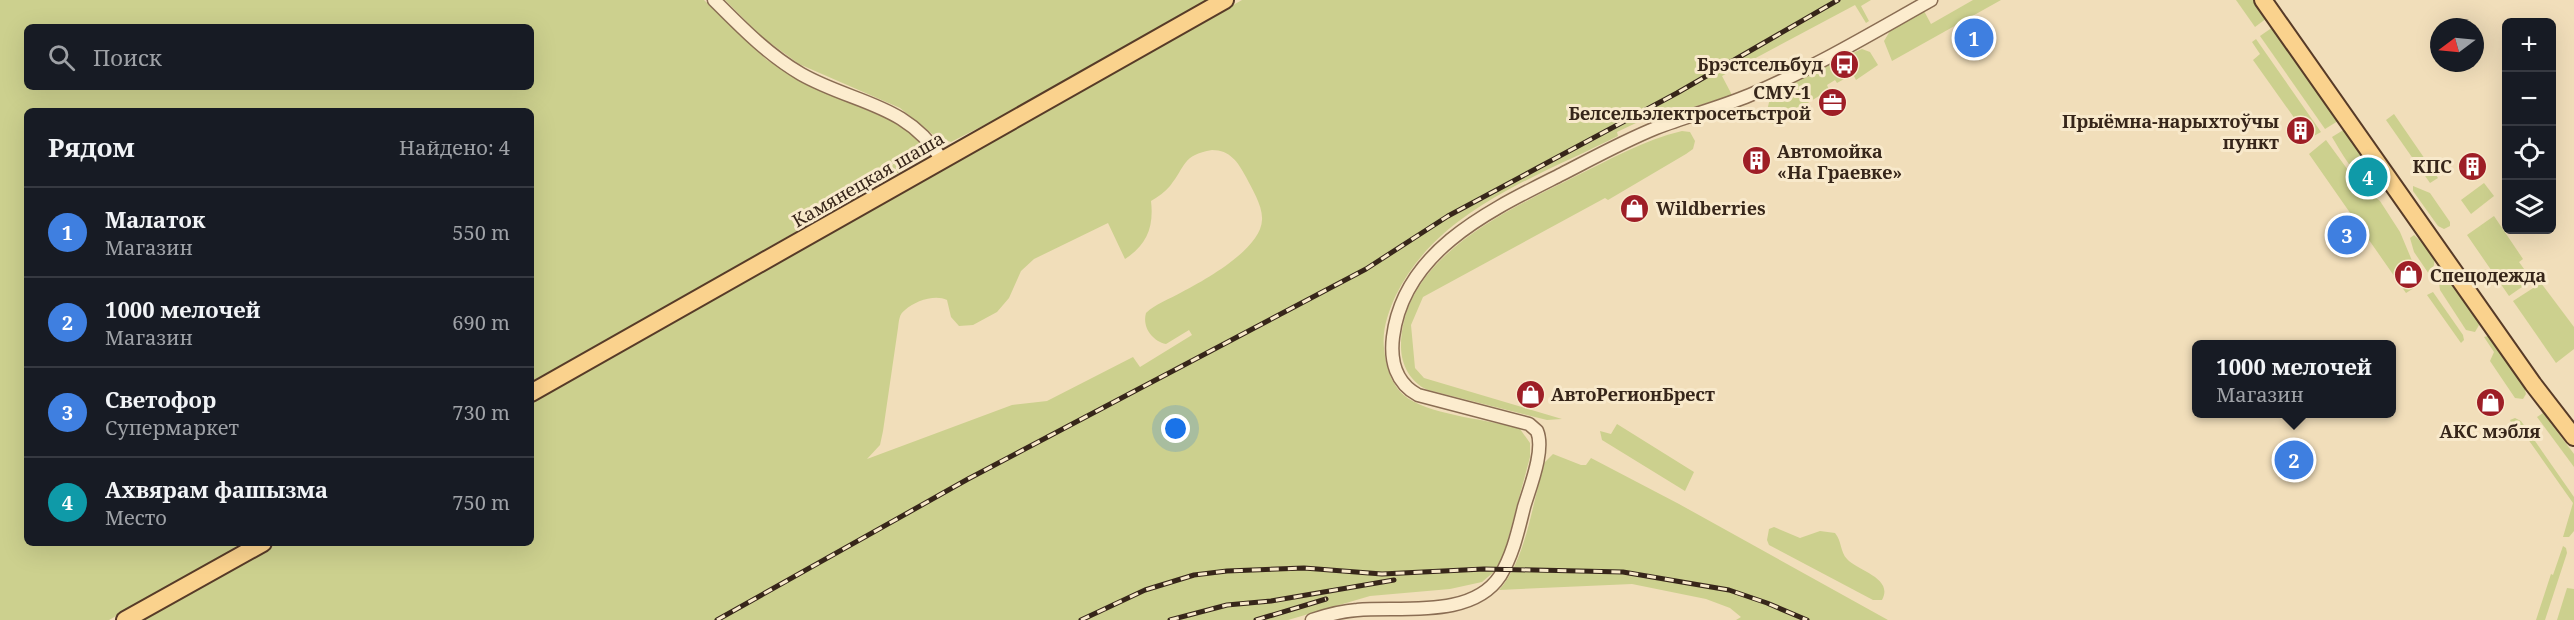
<!DOCTYPE html>
<html lang="ru">
<head>
<meta charset="utf-8">
<style>
  body { margin:0; font-family:"Noto Serif",serif; background:#20242c; color:#f1f3f6 }
  .controls { position:absolute; right:18px; top:18px; display:grid; overflow:hidden; border-radius:9px; box-shadow:0 6px 24px #0002 }
  .controls button { width:54px; height:54px; display:grid; place-items:center; padding:0; border:0; border-bottom:2px solid #363941; background:#171b24; color:#f1f3f6; font:30px sans-serif }
  .compass { position:absolute; left:2430px; top:18px; width:54px; height:54px; border-radius:50%; background:#171b24; box-shadow:0 6px 24px #0002; rotate:254deg }
  .you { position:absolute; left:1176px; top:429px; width:21px; height:21px; margin:-15px; border:4px solid #fff; border-radius:50%; background:#1a73e8; box-shadow:0 0 0 9px #1a73e833 }
  .badge { display:grid; place-items:center; width:39px; height:39px; border-radius:50%; background:#2563eb; color:#fff; font-size:20px; font-weight:700 }
  .pin { position:absolute; translate:-50% -50%; border:3px solid #fff; box-shadow:0 2px 6px #0006 }
  .popup { position:absolute; left:2192px; top:340px; width:204px; height:78px; box-sizing:border-box; display:grid; place-content:center; border-radius:9px; background:#171b24; filter:drop-shadow(0 2px 4px #0005); font-size:20px; white-space:nowrap; color:#9ea1a6 }
  .popup b { font-size:22px; color:#f1f3f6 }
  .popup::after { content:''; position:absolute; left:50%; top:100%; margin-left:-12px; border:12px solid transparent; border-top-color:#171b24 }
  .list { margin:0; padding:0; list-style:none }
  h2 { display:flex; justify-content:space-between; align-items:center; height:78px; margin:0; padding:0 24px; font-size:26px }
  h2 small { font-size:20px; font-weight:400; color:#9ea1a6 }
  .list li { display:grid; grid-template-columns:39px 1fr auto; gap:18px; align-items:center; box-sizing:border-box; height:90px; padding:0 24px; border-top:2px solid #363941 }
  .list b { display:block; font-size:22px; white-space:nowrap }
  .list p { margin:0; font-size:20px; white-space:nowrap; color:#9ea1a6 }
  .list em { font-size:20px; font-style:normal; color:#9ea1a6 }
  .icon { flex:none; width:33px; height:33px; fill:none; stroke:currentColor; stroke-width:2; stroke-linecap:round; stroke-linejoin:round }
  .map { position:relative; flex:none; width:2574px; height:620px; overflow:hidden }
  .search { position:absolute; background:#171b24; box-shadow:0 6px 24px #0002; left:24px; top:24px; width:510px; height:66px; display:flex; align-items:center; gap:15px; box-sizing:border-box; padding:0 21px; border-radius:9px; color:#9ea1a6; font-size:22px }
  .panel { position:absolute; background:#171b24; box-shadow:0 6px 24px #0002; left:24px; top:108px; width:510px; height:438px; border-radius:9px }
  .map>svg:first-child { display:block }
</style>
</head>
<body>
<div class="map">
<svg width="2574" height="620" viewBox="0 0 2574 620">
  <rect width="100%" height="100%" fill="#f1deba"/>
  <!-- green -->
  <g fill="#ccd08e" fill-rule="evenodd">
    <path d="M0,0H704L767,60L812,87L895,122L919,140L922,154L913,164L657,312L531,382V111H27V543H247L109,620H0ZM27,27H531V87H27Z"/>
    <polygon points="725,0 1207,0 1002,116 951,142 936,137 900,108 799,64 762,37"/>
    <path d="M1242,0H1871L1861,6L1869,21L1866,23L1855,5L1722,76L1732,95L1658,118L1655,114L1617,132L1618,136C1539,176 1437,210 1396,295C1388,312 1382,330 1384,348C1386,368 1392,388 1409,399C1436,416 1488,419 1520,429L1530,443V457L1504,554L1495,571L1482,582L1450,589L1370,596L1288,620H140L279,543H531V403ZM1212,150C1230,150 1238,162 1246,177C1252,189 1263,206 1262,220C1261,249 1205,280 1182,292C1170,299 1155,304 1146,313C1142,327 1152,341 1166,344L1189,330L1192,335L1140,367L1133,357L1047,401L1012,405L867,459L880,445L883,431L898,328C899,321 899,314 905,310C915,301 935,294 947,300L951,317L959,326L973,325L997,312L1009,298L1021,271L1034,259L1108,223L1125,259C1147,245 1154,227 1151,201C1158,197 1165,192 1170,186C1186,166 1182,155 1212,150Z"/>
    <polygon points="1973,0 2001,0 1892,61 1884,41 1890,31 1924,11 1931,24"/>
    <polygon points="2236,0 2254,0 2267,18 2255,27"/>
    <polygon points="2273,27 2338,121 2325,129 2260,36"/>
    <polygon points="2256,39 2321,132 2312,137 2302,124 2295,119 2253,60 2260,54 2252,42"/>
    <polygon points="1862,49 1870,52 1878,65 1856,80 1853,74 1837,83 1835,80 1827,85 1829,90 1773,124 1767,111 1770,98 1778,90 1820,67"/>
    <polygon points="2394,114 2438,178 2430,183 2386,120"/>
    <path d="M2345,129L2380,180L2379,181C2358,187 2341,151 2332,137Z"/>
    <path d="M1682,131L1690,132L1695,141L1693,149L1686,154L1608,200L1605,198L1423,297L1411,325L1415,368L1424,378L1562,419L1547,420L1428,390C1411,383 1401,365 1401,347C1401,257 1507,211 1574,177C1609,160 1644,140 1682,131Z"/>
    <polygon points="2326,140 2356,181 2380,201 2400,232 2413,263 2409,268 2415,277 2414,278 2417,286 2406,293 2309,154"/>
    <polygon points="2484,183 2494,196 2471,214 2461,200"/>
    <polygon points="2413,186 2430,193 2450,222 2450,226 2444,229 2438,226 2413,191"/>
    <polygon points="2494,216 2523,259 2519,262 2532,280 2509,296 2467,235"/>
    <path d="M2414,235C2426,247 2443,258 2429,274L2414,252L2410,238Z"/>
    <path d="M2444,279C2455,281 2476,314 2479,325L2475,332L2466,330L2440,290L2439,282Z"/>
    <polygon points="2541,283 2574,327 2574,349 2556,363 2513,301"/>
    <polygon points="2433,292 2463,335 2464,340 2461,343 2427,295"/>
    <polygon points="2488,336 2524,386 2526,394 2523,399 2515,398 2490,361 2494,352 2484,337"/>
    <polygon points="2543,413 2574,454 2574,467 2537,417"/>
    <polygon points="2515,418 2521,421 2574,497 2574,531 2569,537 2563,537 2573,503 2518,425 2511,422 2510,420"/>
    <polygon points="1617,424 1694,472 1685,491 1602,440 1600,431 1611,434"/>
    <path d="M1553,454L1581,465H1586L1591,458L1679,504L1888,620H1736L1741,617L1730,608L1706,599L1632,584L1499,590C1527,559 1532,501 1545,462Z"/>
    <path d="M1774,527L1800,538L1820,531L1835,533C1842,541 1840,552 1847,559C1858,571 1894,578 1882,600H1873L1769,545L1767,540L1769,529Z"/>
    <polygon points="2563,546 2566,548 2567,553 2545,620 2536,620 2551,574 2553,575"/>
    <polygon points="2567,588 2574,589 2574,620 2557,620"/>
  </g>
  <g fill="none" stroke-linecap="round" stroke-linejoin="round">
    <defs>
      <g id="minor">
        <path d="M714,0C741,27 767,54 801,74C854,104 907,103 942,160"/>
        <path d="M1312,620C1327,615 1342,611 1357,610C1400,606 1472,619 1500,576C1513,555 1518,531 1524,507C1530,487 1545,450 1537,431L1529,424L1418,395C1396,383 1390,361 1393,337C1404,249 1493,209 1562,174C1593,158 1624,141 1656,128C1687,116 1719,108 1750,95C1812,69 1872,33 1931,0"/>
      </g>
      <g id="major">
        <polyline points="2263,0 2533,384 2574,437"/>
        <polyline points="531,393 1225,0"/>
        <polyline points="125,620 263,543"/>
      </g>
    </defs>
    <!-- minor casing -->
    <use href="#minor" stroke="#8a6d53" stroke-width="15"/>
    <!-- major casing -->
    <use href="#major" stroke="#573b28" stroke-width="20"/>
    <!-- minor -->
    <use href="#minor" stroke="#fcecce" stroke-width="12"/>
    <!-- major -->
    <use href="#major" stroke="#fad28d" stroke-width="16"/>
    <defs>
      <g id="rail">
        <polyline points="717,620 968,479 1366,269 1448,216 1677,93 1838,0"/>
        <polyline points="1081,620 1145,590 1194,575 1227,571 1304,568 1382,574 1484,569 1623,572 1729,590 1767,603 1807,620"/>
        <polyline points="1170,620 1227,605 1271,601 1394,580"/>
        <polyline points="1256,620 1326,599"/>
      </g>
    </defs>
    <!-- rail casing -->
    <use href="#rail" stroke="#37261a" stroke-width="5"/>
    <!-- rail -->
    <use href="#rail" stroke="#f8e9cb" stroke-width="3" stroke-dasharray="9" stroke-linecap="butt"/>
  </g>
  <!-- icons -->
  <defs>
    <symbol id="bus-disc" viewBox="-11 -11 22 22"><circle r="9.5" fill="#9e1e26" stroke="#f8e9cb"/><path d="M-5-6H5V4H4V6H2V4H-2V6H-4V4H-5ZM-3.5-4V0h7V-4ZM-3.5 1.2v1.5H-2V1.2ZM2 1.2v1.5H3.5V1.2Z" fill="#fff"/></symbol>
    <symbol id="office-disc" viewBox="-11 -11 22 22"><circle r="9.5" fill="#9e1e26" stroke="#f8e9cb"/><path d="M-6-3h4V-5.5h4V-3h4V5H-6ZM-1-4.5V-3h2v-1.5ZM-6 0V1H6V0Z" fill="#fff"/></symbol>
    <symbol id="building-disc" viewBox="-11 -11 22 22"><circle r="9.5" fill="#9e1e26" stroke="#f8e9cb"/><path d="M-4-6H4V6H1V3H-1V6H-4ZM-2.5-4.3h1.7v1.8h-1.7ZM.8-4.3h1.7v1.8H.8ZM-2.5-1h1.7V.8h-1.7ZM.8-1h1.7V.8H.8Z" fill="#fff"/></symbol>
    <symbol id="shop-disc" viewBox="-11 -11 22 22"><circle r="9.5" fill="#9e1e26" stroke="#f8e9cb"/><path d="M-5-2.5h2.3a2.7 3.5 0 0 1 5.4 0H5L5.5 6h-11ZM-1.5-2.5h3a1.5 2.3 0 0 0-3 0Z" fill="#fff"/></symbol>
  </defs>
  <g fill-rule="evenodd">
    <use href="#bus-disc" x="1828" y="48" width="33" height="33"/>
    <use href="#office-disc" x="1816" y="86" width="33" height="33"/>
    <use href="#building-disc" x="2284" y="114" width="33" height="33"/>
    <use href="#building-disc" x="1740" y="144" width="33" height="33"/>
    <use href="#building-disc" x="2456" y="150" width="33" height="33"/>
    <use href="#shop-disc" x="1618" y="192" width="33" height="33"/>
    <use href="#shop-disc" x="2392" y="258" width="33" height="33"/>
    <use href="#shop-disc" x="1514" y="378" width="33" height="33"/>
    <use href="#shop-disc" x="2474" y="386" width="33" height="33"/>
  </g>
  <g text-anchor="middle" dominant-baseline="central" stroke-width="6" stroke-linejoin="round" paint-order="stroke">
    <!-- poi labels -->
    <g font-size="18" font-weight="bold" fill="#37261a" stroke="#f8e9cb" text-anchor="end">
      <text x="1823" y="64">Брэстсельбуд</text>
      <text x="1811" y="92">СМУ-1<tspan x="1811" dy="21">Белсельэлектросетьстрой</tspan></text>
      <text x="2279" y="121">Прыёмна-нарыхтоўчы<tspan x="2279" dy="21">пункт</tspan></text>
      <text x="1777" y="151" text-anchor="start">Автомойка<tspan x="1777" dy="21">«На Граевке»</tspan></text>
      <text x="2452" y="166">КПС</text>
      <text x="1656" y="208" text-anchor="start">Wildberries</text>
      <text x="2430" y="275" text-anchor="start">Спецодежда</text>
      <text x="1551" y="394" text-anchor="start">АвтоРегионБрест</text>
      <text x="2490" y="431" text-anchor="middle">АКС мэбля</text>
    </g>
    <!-- street labels -->
    <g font-size="18" fill="#37261a" stroke="#f8e9cb">
      <text transform="translate(868 179) rotate(-30)">Камянецкая шаша</text>
    </g>
  </g>
</svg>
<div class="controls">
<button>+</button>
<button>−</button>
<button><svg class="icon" aria-label="locate" viewBox="0 0 24 24"><circle cx="12" cy="12" r="6"/><path d="M12 2v4M12 18v4M2 12h4M18 12h4"/></svg></button>
<button><svg class="icon" aria-label="layers" viewBox="0 0 24 24"><path d="M12 4l9 5-9 5-9-5zM3 14l9 5 9-5"/></svg></button>
</div>
<svg class="compass" viewBox="-18 -18 36 36"><path d="M0-13l5 13h-10z" fill="#e53935"/><path d="M0 13l5-13h-10z" fill="#9ea1a6"/></svg>
<div class="you"></div>
<div class="pin badge" style="left:1974px;top:38px;background:#3f7fe0">1</div>
<div class="pin badge" style="left:2294px;top:460px;background:#3f7fe0">2</div>
<div class="popup"><b>1000 мелочей</b>Магазин</div>
<div class="pin badge" style="left:2347px;top:235px;background:#3f7fe0">3</div>
<div class="pin badge" style="left:2368px;top:177px;background:#0f9aa8">4</div>
<div class="search"><svg class="icon" aria-label="search" viewBox="0 0 24 24"><circle cx="10" cy="10" r="6"/><path d="M15 15l6 6"/></svg>Поиск</div>
<section class="panel">
<h2>Рядом<small>Найдено: 4</small></h2>
<ul class="list">
<li><span class="badge" style="background:#3f7fe0">1</span><div><b>Малаток</b><p>Магазин</p></div><em>550 m</em></li>
<li><span class="badge" style="background:#3f7fe0">2</span><div><b>1000 мелочей</b><p>Магазин</p></div><em>690 m</em></li>
<li><span class="badge" style="background:#3f7fe0">3</span><div><b>Светофор</b><p>Супермаркет</p></div><em>730 m</em></li>
<li><span class="badge" style="background:#0f9aa8">4</span><div><b>Ахвярам фашызма</b><p>Место</p></div><em>750 m</em></li>
</ul>
</section>
</div>
</body>
</html>
